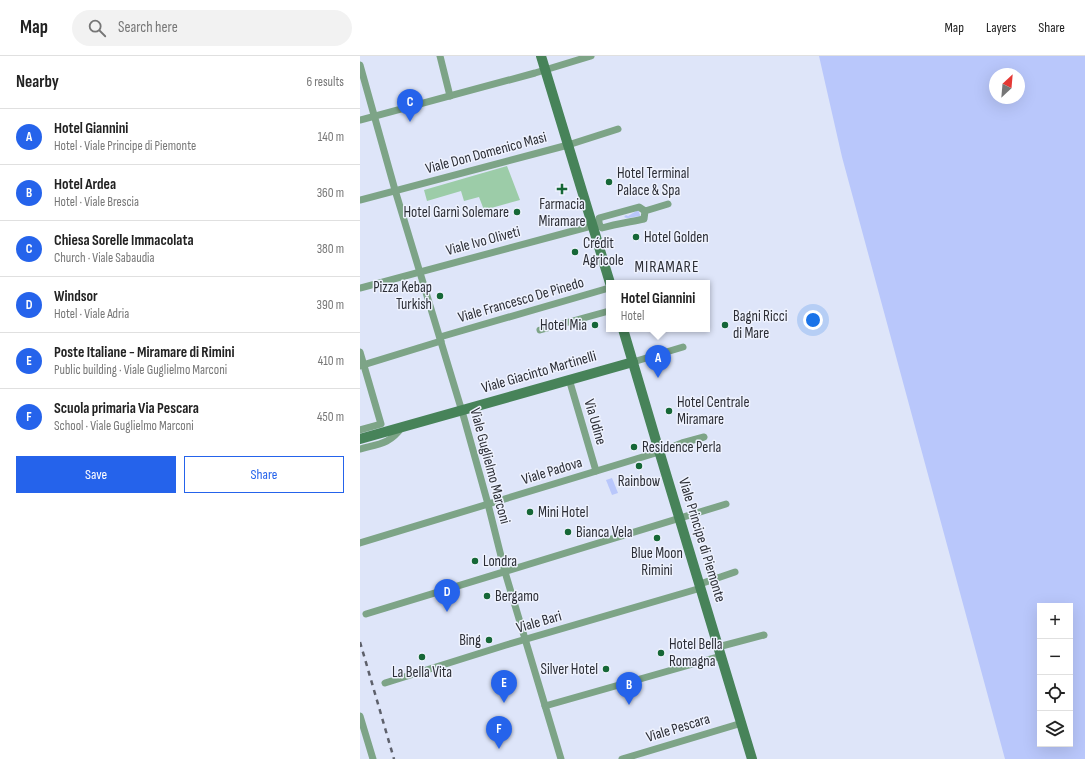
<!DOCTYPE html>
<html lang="en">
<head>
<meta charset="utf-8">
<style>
  body { margin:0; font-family:"Sofia Sans Condensed",sans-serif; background:#f2f2f2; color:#222 }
  .controls { position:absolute; right:12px; bottom:12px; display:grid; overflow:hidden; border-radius:0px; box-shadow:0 4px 16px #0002 }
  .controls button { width:36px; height:36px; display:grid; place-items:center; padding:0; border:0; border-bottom:1px solid #e0e0e0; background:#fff; color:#222; font:20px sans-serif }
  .compass { position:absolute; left:629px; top:12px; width:36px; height:36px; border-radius:50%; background:#fff; box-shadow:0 4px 16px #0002; rotate:26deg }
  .you { position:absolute; left:453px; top:264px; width:14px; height:14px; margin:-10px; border:3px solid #fff; border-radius:50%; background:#1a73e8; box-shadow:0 0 0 6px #1a73e833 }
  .badge { display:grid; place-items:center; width:26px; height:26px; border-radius:50%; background:#2563eb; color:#fff; font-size:13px; font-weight:700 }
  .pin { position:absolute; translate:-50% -33px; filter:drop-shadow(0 1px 2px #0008) }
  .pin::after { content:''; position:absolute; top:21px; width:14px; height:12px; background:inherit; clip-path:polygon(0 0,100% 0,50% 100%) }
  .popup { position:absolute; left:246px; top:224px; width:104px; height:52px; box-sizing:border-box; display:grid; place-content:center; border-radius:0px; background:#fff; filter:drop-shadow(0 1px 3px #0005); font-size:13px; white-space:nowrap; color:#767676 }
  .popup b { font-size:15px; color:#222 }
  .popup::after { content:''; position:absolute; left:50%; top:100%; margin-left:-8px; border:8px solid transparent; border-top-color:#fff }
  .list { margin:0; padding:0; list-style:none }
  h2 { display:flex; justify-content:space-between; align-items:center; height:52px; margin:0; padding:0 16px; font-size:17px }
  h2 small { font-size:13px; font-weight:400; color:#767676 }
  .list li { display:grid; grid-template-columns:26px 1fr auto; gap:12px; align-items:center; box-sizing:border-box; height:56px; padding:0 16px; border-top:1px solid #e0e0e0 }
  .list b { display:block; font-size:15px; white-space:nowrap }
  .list p { margin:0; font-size:13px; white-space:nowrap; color:#767676 }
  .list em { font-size:13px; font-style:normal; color:#767676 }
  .actions { display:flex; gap:8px; padding:12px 16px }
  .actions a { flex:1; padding:9px 0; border:1px solid #2563eb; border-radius:0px; text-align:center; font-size:14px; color:#2563eb }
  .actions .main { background:#2563eb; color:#fff }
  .icon { flex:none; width:22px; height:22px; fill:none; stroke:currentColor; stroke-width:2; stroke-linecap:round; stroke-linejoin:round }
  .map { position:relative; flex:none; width:725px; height:703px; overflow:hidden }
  header { display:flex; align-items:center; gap:24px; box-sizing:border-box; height:56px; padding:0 20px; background:#fff; border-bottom:1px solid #e0e0e0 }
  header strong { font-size:19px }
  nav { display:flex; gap:22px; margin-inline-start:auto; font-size:14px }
  .search { width:280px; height:36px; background:#f2f2f2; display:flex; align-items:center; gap:10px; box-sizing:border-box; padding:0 14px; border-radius:22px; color:#767676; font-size:15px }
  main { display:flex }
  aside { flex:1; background:#fff }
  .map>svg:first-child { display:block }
</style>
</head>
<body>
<header>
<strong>Map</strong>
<div class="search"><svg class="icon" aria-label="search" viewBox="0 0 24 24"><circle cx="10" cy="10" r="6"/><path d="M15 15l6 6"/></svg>Search here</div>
<nav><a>Map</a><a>Layers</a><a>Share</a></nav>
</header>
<main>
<aside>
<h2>Nearby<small>6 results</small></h2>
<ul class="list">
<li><span class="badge">A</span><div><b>Hotel Giannini</b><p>Hotel · Viale Principe di Piemonte</p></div><em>140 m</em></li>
<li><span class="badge">B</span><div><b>Hotel Ardea</b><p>Hotel · Viale Brescia</p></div><em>360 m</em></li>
<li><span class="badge">C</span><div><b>Chiesa Sorelle Immacolata</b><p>Church · Viale Sabaudia</p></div><em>380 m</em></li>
<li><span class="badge">D</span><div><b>Windsor</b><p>Hotel · Viale Adria</p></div><em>390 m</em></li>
<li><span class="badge">E</span><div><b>Poste Italiane - Miramare di Rimini</b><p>Public building · Viale Guglielmo Marconi</p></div><em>410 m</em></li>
<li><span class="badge">F</span><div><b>Scuola primaria Via Pescara</b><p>School · Viale Guglielmo Marconi</p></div><em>450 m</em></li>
</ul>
<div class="actions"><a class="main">Save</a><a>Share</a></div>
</aside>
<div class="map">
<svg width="725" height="703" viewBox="0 0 725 703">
  <rect width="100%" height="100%" fill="#dee5f9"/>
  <!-- green -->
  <polygon fill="#9ccca8" points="147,110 160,144 124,154 119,141 104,145 101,135 67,145 64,134"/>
  <!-- water -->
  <g fill="#b9c7fb" fill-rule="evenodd">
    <path d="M459,0H725V703H645L482,101ZM635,18H659V42H635ZM680,550H710V688H680Z"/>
    <path d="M278,154L281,161C275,159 269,164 264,161L266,159L268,160Z"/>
    <polygon points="252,422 258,437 252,439 246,424"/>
  </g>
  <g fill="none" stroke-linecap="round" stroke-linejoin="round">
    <!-- street -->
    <g stroke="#7da487" stroke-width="7">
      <polyline points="80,0 90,40"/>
      <polyline points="0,9 35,134 104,362 128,448 145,516 201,703"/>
      <polyline points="0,64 175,17 231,0"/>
      <polyline points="0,144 208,89 258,73"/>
      <polyline points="239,168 239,162 279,151 285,155"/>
      <path d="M0,232L239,168L242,172C256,168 270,166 284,163L285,155L308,148"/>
      <polyline points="180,274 249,255"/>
      <polyline points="80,281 249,232"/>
      <polyline points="0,296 21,368 0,374"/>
      <polyline points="273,306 323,291"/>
      <polyline points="0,310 81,285"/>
      <polyline points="209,323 236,415"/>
      <path d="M0,393C19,388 30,388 42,371"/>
      <polyline points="0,487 299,396 322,387 344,381"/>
      <polyline points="340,528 375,516"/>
      <polyline points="6,558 366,448"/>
      <polyline points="358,591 404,579"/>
      <polyline points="25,627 146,589 341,532"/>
      <polyline points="185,650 361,600"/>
      <polyline points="0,660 13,703"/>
      <polyline points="262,703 382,667"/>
    </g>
    <!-- secondary -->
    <g stroke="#478359" stroke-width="10">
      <polyline points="181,0 250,227"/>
      <polyline points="263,273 297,388 392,703"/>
      <polyline points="0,383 273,306"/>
    </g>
    <!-- rail -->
    <polyline stroke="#5d606b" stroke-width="2.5" stroke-dasharray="5 5" stroke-linecap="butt" points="0,586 34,703"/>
  </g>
  <!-- markers -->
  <g fill="#166737" stroke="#eef2fe" stroke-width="1.5">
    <circle cx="249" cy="126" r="4"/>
    <path d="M200 127h4v4h4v4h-4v4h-4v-4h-4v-4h4z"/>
    <circle cx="157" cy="156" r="4"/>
    <circle cx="276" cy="181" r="4"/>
    <circle cx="215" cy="196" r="4"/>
    <circle cx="80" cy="240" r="4"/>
    <circle cx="235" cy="269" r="4"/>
    <circle cx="365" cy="269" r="4"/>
    <circle cx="309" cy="355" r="4"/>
    <circle cx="274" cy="391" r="4"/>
    <circle cx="279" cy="410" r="4"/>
    <circle cx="170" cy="456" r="4"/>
    <circle cx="208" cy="476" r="4"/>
    <circle cx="297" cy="482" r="4"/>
    <circle cx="115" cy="505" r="4"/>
    <circle cx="127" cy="540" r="4"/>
    <circle cx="129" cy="584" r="4"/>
    <circle cx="301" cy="597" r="4"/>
    <circle cx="62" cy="601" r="4"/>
    <circle cx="246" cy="613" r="4"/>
  </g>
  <g text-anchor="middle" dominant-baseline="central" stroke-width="3" stroke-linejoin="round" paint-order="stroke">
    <!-- street labels -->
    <g font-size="15" fill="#2c2e36" stroke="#eef2fe">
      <text transform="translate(126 97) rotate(-15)">Viale Don Domenico Masi</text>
      <text transform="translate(123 185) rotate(-15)">Viale Ivo Oliveti</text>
      <text transform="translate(161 244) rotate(-16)">Viale Francesco De Pinedo</text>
      <text transform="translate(179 316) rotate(-16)">Viale Giacinto Martinelli</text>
      <text transform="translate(235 366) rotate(74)">Via Udine</text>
      <text transform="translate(130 410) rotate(75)">Viale Guglielmo Marconi</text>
      <text transform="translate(192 415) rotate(-17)">Viale Padova</text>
      <text transform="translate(342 484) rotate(73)">Viale Principe di Piemonte</text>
      <text transform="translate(179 566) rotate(-16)">Viale Bari</text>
      <text transform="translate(318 672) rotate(-17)">Viale Pescara</text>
    </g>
    <!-- poi labels -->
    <g font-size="15" fill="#2c2e36" stroke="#eef2fe" text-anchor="start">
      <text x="257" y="117">Hotel Terminal<tspan x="257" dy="17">Palace &amp; Spa</tspan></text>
      <text x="202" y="148" text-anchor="middle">Farmacia<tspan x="202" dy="17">Miramare</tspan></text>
      <text x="149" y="156" text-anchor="end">Hotel Garnì Solemare</text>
      <text x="284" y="181">Hotel Golden</text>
      <text x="223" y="187">Crédit<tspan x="223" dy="17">Agricole</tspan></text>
      <text x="72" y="231" text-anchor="end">Pizza Kebap<tspan x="72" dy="17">Turkish</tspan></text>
      <text x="373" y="260">Bagni Ricci<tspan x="373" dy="17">di Mare</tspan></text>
      <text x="227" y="269" text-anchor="end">Hotel Mia</text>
      <text x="317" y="346">Hotel Centrale<tspan x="317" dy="17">Miramare</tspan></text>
      <text x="282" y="391">Residence Perla</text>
      <text x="279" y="425" text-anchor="middle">Rainbow</text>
      <text x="178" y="456">Mini Hotel</text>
      <text x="216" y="476">Bianca Vela</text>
      <text x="297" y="497" text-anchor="middle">Blue Moon<tspan x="297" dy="17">Rimini</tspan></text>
      <text x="123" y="505">Londra</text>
      <text x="135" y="540">Bergamo</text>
      <text x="121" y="584" text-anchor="end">Bing</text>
      <text x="309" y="588">Hotel Bella<tspan x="309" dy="17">Romagna</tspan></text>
      <text x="238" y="613" text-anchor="end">Silver Hotel</text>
      <text x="62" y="616" text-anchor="middle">La Bella Vita</text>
    </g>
    <!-- neighbourhood labels -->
    <g font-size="16" letter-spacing="1" fill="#2c2e36" stroke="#eef2fe">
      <text x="307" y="211">MIRAMARE</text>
    </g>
  </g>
</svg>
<div class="controls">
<button>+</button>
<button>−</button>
<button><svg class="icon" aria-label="locate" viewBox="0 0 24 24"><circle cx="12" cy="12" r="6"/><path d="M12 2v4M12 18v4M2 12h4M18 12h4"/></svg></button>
<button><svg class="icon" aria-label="layers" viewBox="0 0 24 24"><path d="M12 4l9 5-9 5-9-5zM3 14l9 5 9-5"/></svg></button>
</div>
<svg class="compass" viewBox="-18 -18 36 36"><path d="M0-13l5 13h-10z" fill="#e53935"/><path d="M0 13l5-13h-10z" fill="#767676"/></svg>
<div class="you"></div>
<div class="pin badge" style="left:298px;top:322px">A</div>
<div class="popup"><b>Hotel Giannini</b>Hotel</div>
<div class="pin badge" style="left:269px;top:649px">B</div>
<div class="pin badge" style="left:50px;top:66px">C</div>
<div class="pin badge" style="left:87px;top:556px">D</div>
<div class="pin badge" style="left:144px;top:647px">E</div>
<div class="pin badge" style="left:139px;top:693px">F</div>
</div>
</main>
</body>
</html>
